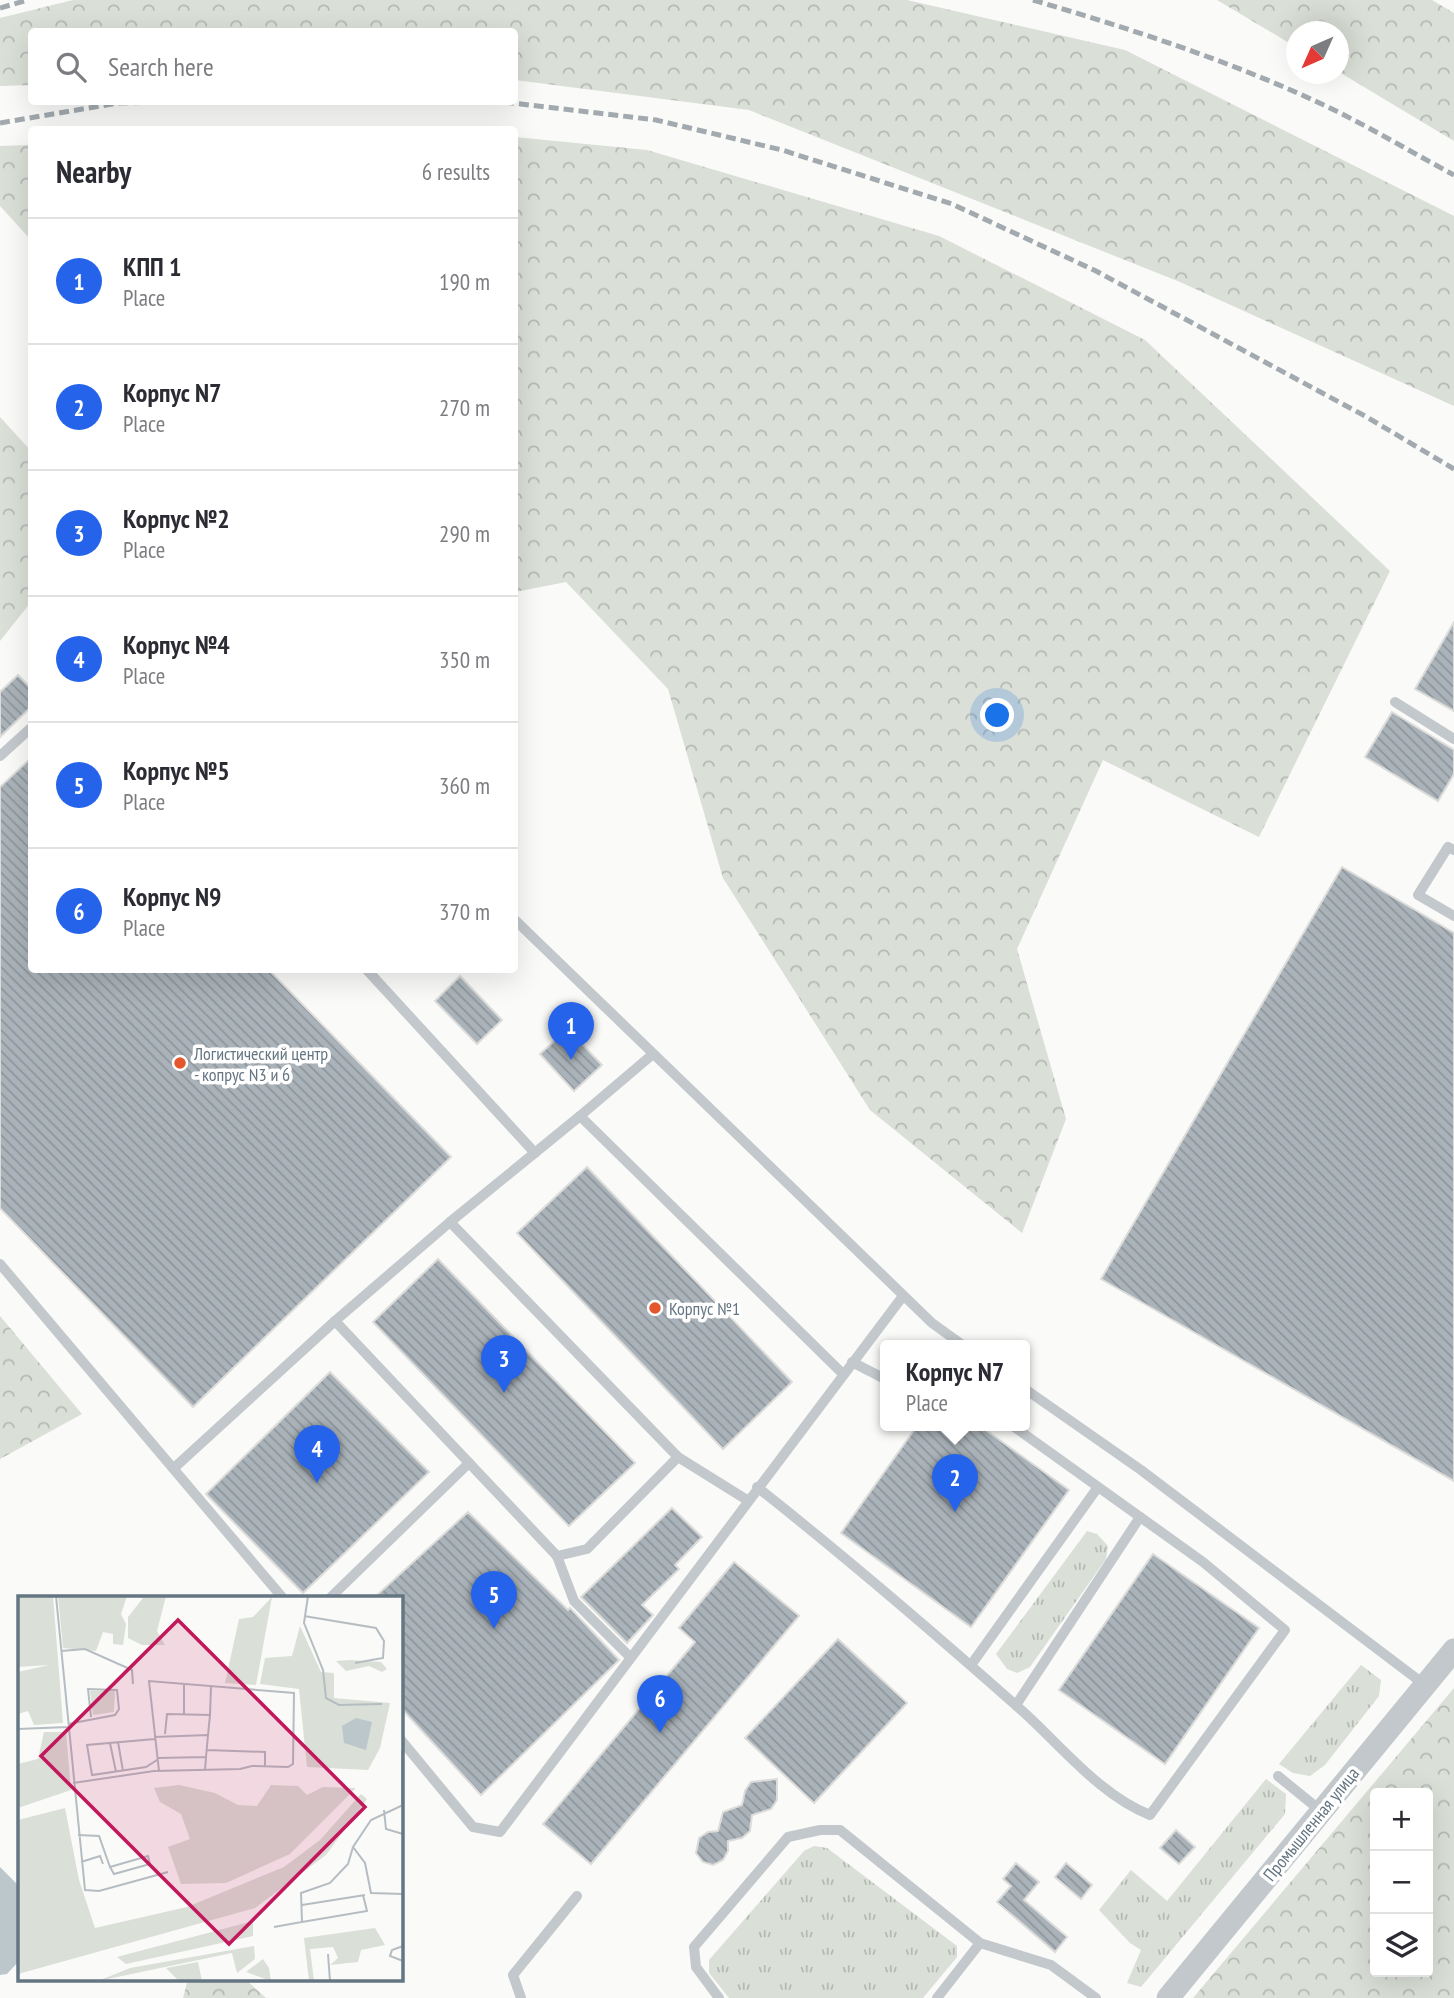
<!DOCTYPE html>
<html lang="en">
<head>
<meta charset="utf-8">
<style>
  body { margin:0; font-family:"PT Sans Narrow",sans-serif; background:#f2f2f3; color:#2b2b33 }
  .controls { position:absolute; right:21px; bottom:21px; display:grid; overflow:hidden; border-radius:7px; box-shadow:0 7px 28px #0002 }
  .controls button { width:63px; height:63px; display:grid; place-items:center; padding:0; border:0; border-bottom:2px solid #e1e1e2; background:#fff; color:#2b2b33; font:35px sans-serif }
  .compass { position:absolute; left:1286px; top:21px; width:63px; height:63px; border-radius:50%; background:#fff; box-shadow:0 7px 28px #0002; rotate:225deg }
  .you { position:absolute; left:998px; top:716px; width:24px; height:24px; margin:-18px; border:5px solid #fff; border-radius:50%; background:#1a73e8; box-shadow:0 0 0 10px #1a73e833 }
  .badge { display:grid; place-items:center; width:46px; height:46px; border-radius:50%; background:#2563eb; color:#fff; font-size:23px; font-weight:700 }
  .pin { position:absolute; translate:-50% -58px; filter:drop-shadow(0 2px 4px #0008) }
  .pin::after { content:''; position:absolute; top:37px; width:24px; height:21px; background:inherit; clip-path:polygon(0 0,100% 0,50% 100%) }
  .popup { position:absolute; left:880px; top:1340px; width:150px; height:91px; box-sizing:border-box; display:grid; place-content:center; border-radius:7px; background:#fff; filter:drop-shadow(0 2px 5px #0005); font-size:23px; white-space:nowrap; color:#7c7c81 }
  .popup b { font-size:26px; color:#2b2b33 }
  .popup::after { content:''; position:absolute; left:50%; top:100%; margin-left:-14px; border:14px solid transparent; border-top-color:#fff }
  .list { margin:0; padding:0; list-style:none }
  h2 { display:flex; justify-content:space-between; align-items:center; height:91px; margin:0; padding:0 28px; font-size:30px }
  h2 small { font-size:23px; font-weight:400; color:#7c7c81 }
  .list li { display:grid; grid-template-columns:46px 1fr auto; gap:21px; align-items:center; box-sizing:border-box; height:126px; padding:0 28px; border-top:2px solid #e1e1e2 }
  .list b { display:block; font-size:26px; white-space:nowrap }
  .list p { margin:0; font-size:23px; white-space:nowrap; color:#7c7c81 }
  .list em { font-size:23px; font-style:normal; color:#7c7c81 }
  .icon { flex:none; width:38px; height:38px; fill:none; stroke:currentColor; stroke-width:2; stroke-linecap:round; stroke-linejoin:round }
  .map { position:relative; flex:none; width:1454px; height:1998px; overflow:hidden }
  .search { position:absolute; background:#fff; box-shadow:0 7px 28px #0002; left:28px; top:28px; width:490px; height:77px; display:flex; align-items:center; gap:18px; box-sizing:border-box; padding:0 24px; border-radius:7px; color:#7c7c81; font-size:26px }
  .panel { position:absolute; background:#fff; box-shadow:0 7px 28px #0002; left:28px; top:126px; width:490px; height:847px; border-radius:7px }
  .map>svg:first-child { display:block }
</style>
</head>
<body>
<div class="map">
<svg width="1454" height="1998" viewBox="0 0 1454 1998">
  <defs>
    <pattern id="grass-tufts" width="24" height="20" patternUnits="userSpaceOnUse" patternTransform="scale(1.75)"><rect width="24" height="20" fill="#dadfd7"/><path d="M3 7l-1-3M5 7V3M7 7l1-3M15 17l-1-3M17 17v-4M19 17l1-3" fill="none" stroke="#b4b9b4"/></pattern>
    <pattern id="forest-crowns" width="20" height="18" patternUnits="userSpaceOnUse" patternTransform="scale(1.75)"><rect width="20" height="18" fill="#dadfd7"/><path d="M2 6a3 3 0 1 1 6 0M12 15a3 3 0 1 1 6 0" fill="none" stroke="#b4b9b4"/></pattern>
    <pattern id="building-back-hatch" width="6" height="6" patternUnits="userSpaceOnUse" patternTransform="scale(1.75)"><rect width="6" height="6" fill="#aab3b9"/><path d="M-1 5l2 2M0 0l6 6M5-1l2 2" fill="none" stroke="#8e969c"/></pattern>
  </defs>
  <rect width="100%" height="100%" fill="#fafaf8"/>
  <!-- grass -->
  <g fill="url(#grass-tufts)">
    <polygon points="1087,1531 1097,1534 1108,1546 1106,1559 1030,1667 1017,1673 1007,1669 996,1654"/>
    <polygon points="1361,1665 1381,1680 1379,1696 1325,1765 1310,1776 1293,1773 1279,1764"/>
    <polygon points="1266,1779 1286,1794 1285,1814 1141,1987 1127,1983 1141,1950 1130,1943 1099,1910 1131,1870 1167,1901"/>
    <polygon points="814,1846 827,1848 957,1946 957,1957 923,1998 729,1998 709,1973 709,1960 804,1851"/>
  </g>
  <!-- forest -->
  <g fill="url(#forest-crowns)" fill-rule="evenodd">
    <polygon points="73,0 907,0 1125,50 1454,216 1454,406 1180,282 749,110 515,80 514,32 32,32 31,85 0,86 0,18"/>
    <polygon points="1217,0 1432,0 1454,13 1454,141 1339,72 1338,32 1296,32 1296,47"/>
    <polygon points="515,137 647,150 939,236 1145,340 1390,571 1259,837 1103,760 1017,949 1066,1119 1022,1233 870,1110 723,878 668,689 566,582 515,592"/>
    <polygon points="31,145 32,145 31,240 0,206 0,146"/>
    <polygon points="0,417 32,452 31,602 0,641"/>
    <polygon points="0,1316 82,1414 0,1459"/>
    <path d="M1454,1688V1998H1193ZM1375,1793H1428V1972H1375Z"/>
    <polygon points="188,1979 245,1979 266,1998 183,1998"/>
  </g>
  <!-- water -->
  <polygon fill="#bbc7cb" points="0,1867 19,1886 19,1961 7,1974 0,1975"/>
  <!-- building -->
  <g fill="url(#building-back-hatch)" stroke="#dcdcda" stroke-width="2">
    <polygon points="1454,622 1454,711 1415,689"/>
    <polygon points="18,675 32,689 32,706 0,737 0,692"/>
    <polygon points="1392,712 1454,750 1454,774 1438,801 1365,757"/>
    <polygon points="32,757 32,970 269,970 451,1157 193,1407 0,1208 0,787"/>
    <polygon points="1342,867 1454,933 1454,1481 1101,1279"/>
    <polygon points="460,976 502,1020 477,1044 435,1001"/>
    <polygon points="561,1035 570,1044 581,1043 602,1065 574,1091 540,1054"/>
    <polygon points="587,1167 792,1382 723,1449 517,1233"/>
    <polygon points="438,1259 635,1463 569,1526 373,1322"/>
    <polygon points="330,1372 429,1472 303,1593 206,1494"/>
    <polygon points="917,1426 980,1426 1069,1490 971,1627 841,1533"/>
    <polygon points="672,1508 702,1537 675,1565 679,1569 642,1605 653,1615 627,1643 581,1597"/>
    <polygon points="468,1512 568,1610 570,1608 619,1660 481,1795 401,1708 401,1597 375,1597"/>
    <polygon points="1153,1554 1259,1628 1165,1764 1059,1690"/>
    <polygon points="734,1562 799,1616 591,1864 543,1824 695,1642 679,1628"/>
    <polygon points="838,1639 907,1703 814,1803 745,1738"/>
    <polygon points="777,1779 777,1800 771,1809 752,1815 750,1831 742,1838 728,1841 728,1851 723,1860 713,1865 703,1862 696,1853 699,1838 708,1832 718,1831 723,1812 742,1805 745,1791 751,1782"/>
    <polygon points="1176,1830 1195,1847 1179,1864 1160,1848"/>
    <polygon points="1016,1863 1039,1882 1024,1900 1067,1937 1055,1952 997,1902 1011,1886 1003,1879"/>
    <polygon points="1066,1863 1092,1885 1081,1899 1055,1877"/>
  </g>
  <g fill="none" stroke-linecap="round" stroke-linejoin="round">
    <!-- lane -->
    <g stroke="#c3c8cc" stroke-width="10">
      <polyline points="1395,702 1454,739"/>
      <polyline points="0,756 32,727"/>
      <polyline points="1454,850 1448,847 1418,895 1454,916"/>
      <polyline points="514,919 932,1323 964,1346"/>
      <polyline points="367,970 535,1153"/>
      <polyline points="653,1054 580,1116 843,1374"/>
      <polyline points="580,1116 450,1222 678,1457 747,1500"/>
      <polyline points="450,1222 335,1321 557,1556 587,1549 678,1457"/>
      <polyline points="0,1264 282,1597"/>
      <polyline points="852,1362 885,1379"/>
      <polyline points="1025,1389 1141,1470 1425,1685"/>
      <polyline points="174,1468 335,1321"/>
      <path d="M757,1487C847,1558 933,1632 1019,1708C1060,1744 1099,1795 1150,1815L1285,1630L1203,1562L1013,1426"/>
      <polyline points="557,1556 574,1601 630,1657"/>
      <polyline points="331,1597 469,1463"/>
      <polyline points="971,1665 1098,1487"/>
      <polyline points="1016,1705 1140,1517"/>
      <polyline points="401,1740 473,1827 500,1832 903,1296"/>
      <polyline points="1278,1776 1321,1811"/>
      <polyline points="521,1998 513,1975 577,1896"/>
      <polyline points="719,1998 696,1967 694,1947 788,1837 820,1830 840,1830 980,1943 1051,1965 1096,1998"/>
      <polyline points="937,1998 980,1943"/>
    </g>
    <!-- street -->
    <polyline stroke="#c3c8cc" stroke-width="23" points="1168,1998 1454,1650"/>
    <!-- rail -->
    <g stroke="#a2aab0" stroke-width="5" stroke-dasharray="10 5" stroke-linecap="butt">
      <path d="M1033,0C1134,30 1237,63 1332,109C1373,129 1413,153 1454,175"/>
      <polyline points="0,8 28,0"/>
      <polyline points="504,102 656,120 782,150 952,204 1096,271 1365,416 1454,469"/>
      <polyline points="0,123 118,103 160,102"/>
    </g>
  </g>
  <!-- markers -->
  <g fill="#e4572e" stroke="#fff" stroke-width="2.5">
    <circle cx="180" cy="1063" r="7"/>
    <circle cx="655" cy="1308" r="7"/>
  </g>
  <g text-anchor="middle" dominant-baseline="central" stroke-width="7" stroke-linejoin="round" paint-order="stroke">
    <!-- poi labels -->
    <g font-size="18" fill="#657683" stroke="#fff" text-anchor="start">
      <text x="194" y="1053">Логистический центр<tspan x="194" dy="21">- копрус N3 и 6</tspan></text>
      <text x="669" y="1308">Корпус №1</text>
    </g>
    <!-- street labels -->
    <g font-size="18" fill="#657683" stroke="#fff">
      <text transform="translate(1311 1824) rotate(-51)">Промышленная улица</text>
    </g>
  </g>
  <!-- overview -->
  <g transform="translate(18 1596)">
    <rect width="385" height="385" fill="#fafaf8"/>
    <path d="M97,94L96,116L75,119L72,95ZM180,366L184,385H161L148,372Z" fill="#dadfd7"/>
    <path d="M0,0H35L45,127L16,129L10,115L0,118V76L31,69L0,71ZM40,0H109L103,18L108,28L105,49L95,48V38L85,36L78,55L45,52ZM116,0H148L139,35L147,49H124L110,42V21L125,2ZM254,1L238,89L207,87L221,23L235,21ZM282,30L303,76L316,77V102L372,107L362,152L350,174L289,171L281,93L242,88L247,62L274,60ZM332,64L363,66L369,73L364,76L351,70L328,75L318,65ZM26,136H48L53,194L0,212V168L20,163ZM161,189L197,197L220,209L239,210L253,189L280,190L289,199L305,191L338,192L272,258L208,287L163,288L150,251L172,243L163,218L142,206L136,192ZM343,198L349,203L308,259L237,312L0,378V224L47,212L61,284L77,332L169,311L266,271L302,244ZM235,325V340L108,368L99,361ZM357,332L367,349L343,354L340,366L312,369L320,362L315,351L292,353L296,385H291L286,342ZM236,350L237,363L219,377L214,357L80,385L112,372ZM245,363L251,372L253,385L228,376Z" fill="#dadfd7"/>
    <path d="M338,122L354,126L348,154L326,147L324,130Z" fill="#bbc7cb"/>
    <path fill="none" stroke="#b5bdc2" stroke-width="2" d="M38,0L67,294L81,295L150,276M290,0L286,27L305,74L308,102L321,109L364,108M286,20L358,32L366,45L365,62L337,67M43,55L67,53L114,74L115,88M166,118V88M192,119L193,90M50,128L97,119L101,113L99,94L70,93L73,121M0,133L50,131M147,138L149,118L192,119L190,139M136,141L190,139L188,161M137,143L69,149L74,179L128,171L139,164M100,146L105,175M92,147L98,176M189,154L247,156V170M139,162L188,161L187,174M55,187L136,175L222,173L234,170L270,171L275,168L276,97L131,85L141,175M384,209V154M385,209L353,224L335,251L347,267L353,297L385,298M366,214L368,233L385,238M60,239L81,240L92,271L130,260L132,268L96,278L92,271M63,266L82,260L85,268M284,309L347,299M284,326L349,315L345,299M256,331L284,326L283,297L312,287L330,268L335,251M385,350L374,354L372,360L385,365M310,358L312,385"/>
    <path fill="#c2185b" fill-opacity="0.15" stroke="#c2185b" stroke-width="3.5" d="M160,24L347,211L211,348L23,160Z"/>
    <rect width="385" height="385" fill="none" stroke="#657683" stroke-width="3.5"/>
  </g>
</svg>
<div class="controls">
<button>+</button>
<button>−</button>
<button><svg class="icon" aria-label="layers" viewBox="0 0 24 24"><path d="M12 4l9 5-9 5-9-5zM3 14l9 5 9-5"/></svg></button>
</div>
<svg class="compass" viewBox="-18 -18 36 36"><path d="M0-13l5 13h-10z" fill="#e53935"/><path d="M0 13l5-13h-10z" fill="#7c7c81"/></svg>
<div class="you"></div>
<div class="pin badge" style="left:571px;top:1060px">1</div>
<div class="pin badge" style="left:955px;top:1512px">2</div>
<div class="popup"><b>Корпус N7</b>Place</div>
<div class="pin badge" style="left:504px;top:1393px">3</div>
<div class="pin badge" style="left:317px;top:1483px">4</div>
<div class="pin badge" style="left:494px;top:1629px">5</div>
<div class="pin badge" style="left:660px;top:1733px">6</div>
<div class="search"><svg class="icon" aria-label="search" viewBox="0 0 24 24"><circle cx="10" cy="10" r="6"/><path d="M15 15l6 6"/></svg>Search here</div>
<section class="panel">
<h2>Nearby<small>6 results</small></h2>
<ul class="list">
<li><span class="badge">1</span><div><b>КПП 1</b><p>Place</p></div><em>190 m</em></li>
<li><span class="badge">2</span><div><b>Корпус N7</b><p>Place</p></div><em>270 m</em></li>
<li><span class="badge">3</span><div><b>Корпус №2</b><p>Place</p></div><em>290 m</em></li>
<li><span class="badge">4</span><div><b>Корпус №4</b><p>Place</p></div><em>350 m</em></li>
<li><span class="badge">5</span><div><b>Корпус №5</b><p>Place</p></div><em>360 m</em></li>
<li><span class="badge">6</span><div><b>Корпус N9</b><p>Place</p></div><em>370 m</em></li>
</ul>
</section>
</div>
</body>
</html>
